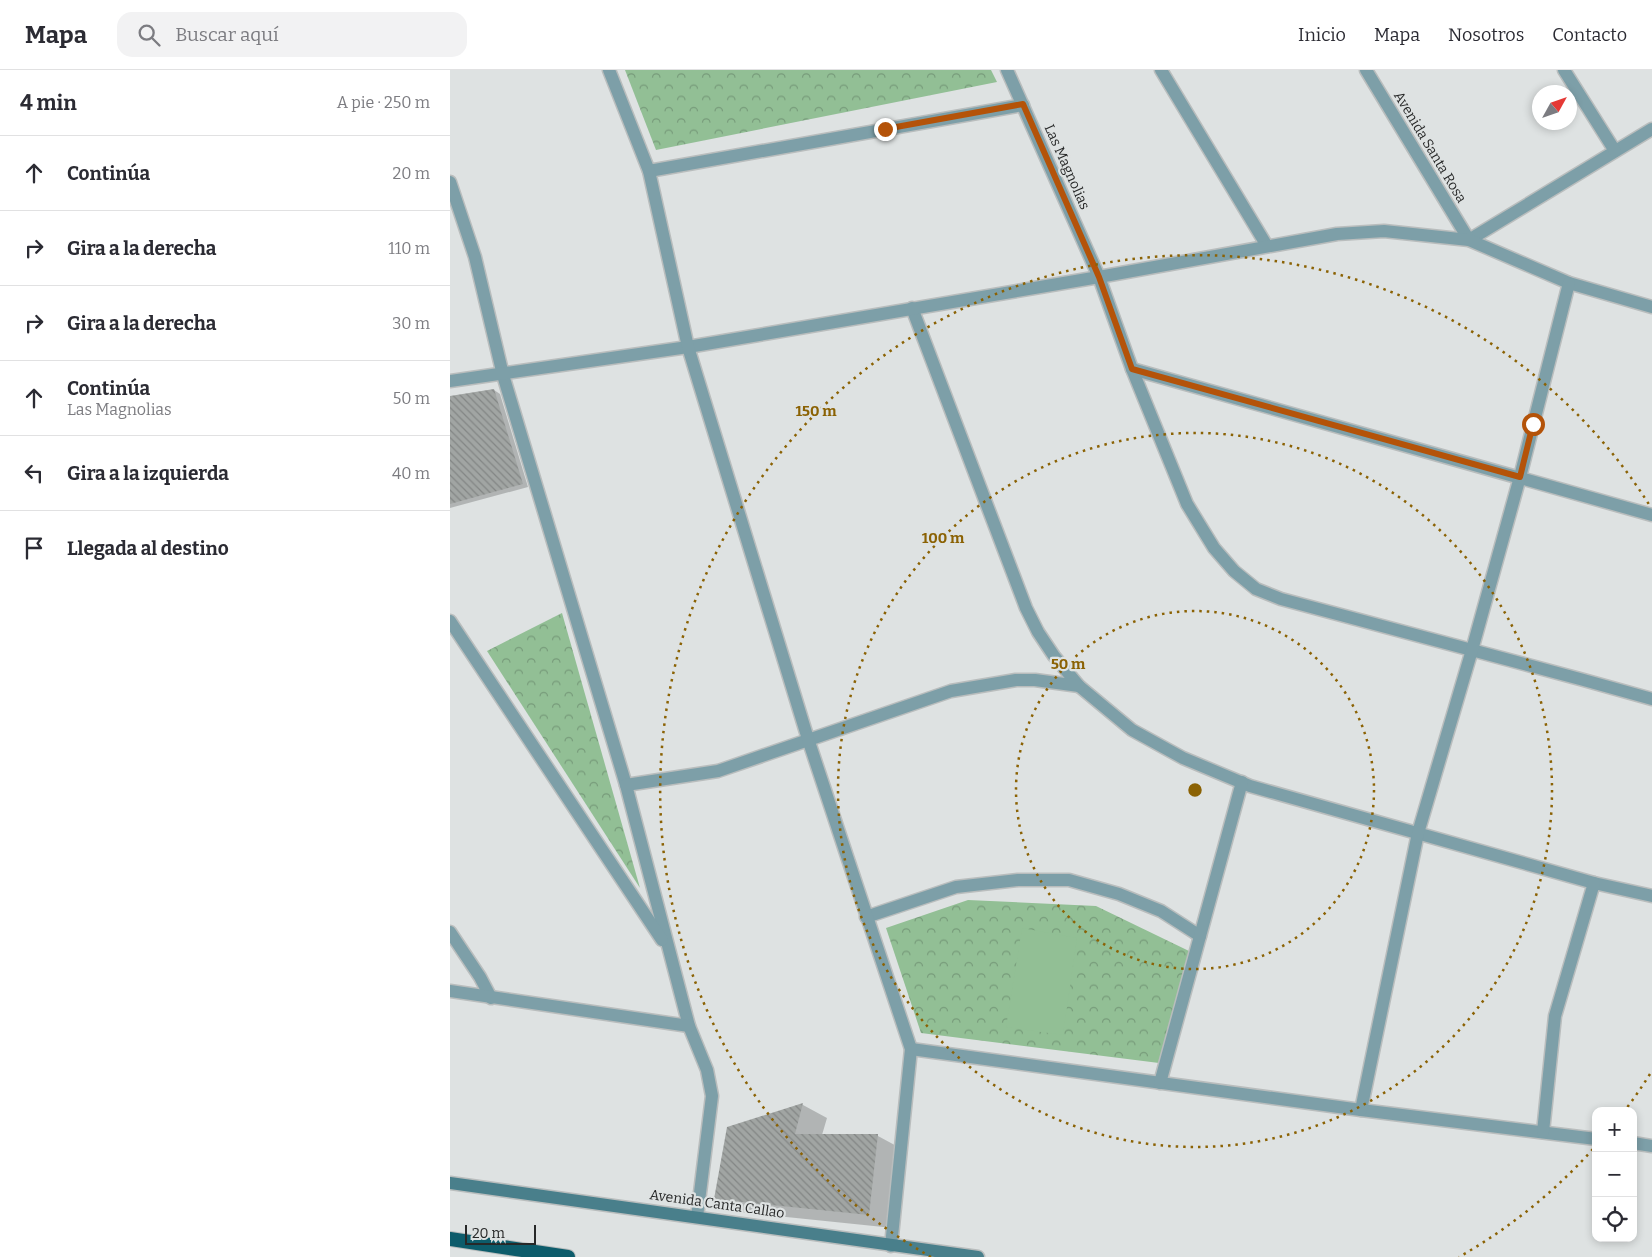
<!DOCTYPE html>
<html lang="es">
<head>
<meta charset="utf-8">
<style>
  body { margin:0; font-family:Bitter,serif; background:#f2f2f3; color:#2b2b33 }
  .controls { position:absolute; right:15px; bottom:15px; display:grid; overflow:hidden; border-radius:10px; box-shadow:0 2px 8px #0003 }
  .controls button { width:45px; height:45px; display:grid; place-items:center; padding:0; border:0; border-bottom:1px solid #e1e1e2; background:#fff; color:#2b2b33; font:25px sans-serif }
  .compass { position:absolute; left:1082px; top:15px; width:45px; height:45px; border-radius:50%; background:#fff; box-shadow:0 2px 8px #0003; rotate:50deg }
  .scale { position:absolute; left:15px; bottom:12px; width:71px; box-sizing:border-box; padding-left:5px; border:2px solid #272828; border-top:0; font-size:14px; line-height:18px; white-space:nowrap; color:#272828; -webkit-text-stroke:4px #dee2e2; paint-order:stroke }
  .stop { position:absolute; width:15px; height:15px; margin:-11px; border:4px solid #b45309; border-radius:50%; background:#fff }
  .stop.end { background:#b45309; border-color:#fff; box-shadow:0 1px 5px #0008 }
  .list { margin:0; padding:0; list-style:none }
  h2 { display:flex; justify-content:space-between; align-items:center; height:65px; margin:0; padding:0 20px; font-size:21px }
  h2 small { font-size:16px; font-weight:400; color:#7c7c81 }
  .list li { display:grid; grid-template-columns:32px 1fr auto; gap:15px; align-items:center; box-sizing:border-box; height:75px; padding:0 20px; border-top:1px solid #e1e1e2 }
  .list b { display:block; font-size:19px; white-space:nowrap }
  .list p { margin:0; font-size:16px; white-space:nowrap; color:#7c7c81 }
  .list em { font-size:16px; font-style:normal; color:#7c7c81 }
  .icon { flex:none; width:28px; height:28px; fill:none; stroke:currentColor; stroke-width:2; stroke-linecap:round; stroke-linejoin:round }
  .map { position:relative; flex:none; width:1202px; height:1187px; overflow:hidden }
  header { display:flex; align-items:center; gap:30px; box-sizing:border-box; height:70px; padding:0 25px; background:#fff; border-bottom:1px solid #e1e1e2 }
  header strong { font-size:24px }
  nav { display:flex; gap:28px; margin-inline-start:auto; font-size:18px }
  .search { width:350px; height:45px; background:#f2f2f3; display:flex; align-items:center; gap:12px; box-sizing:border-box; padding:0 18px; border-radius:15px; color:#7c7c81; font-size:19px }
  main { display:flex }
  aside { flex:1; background:#fff }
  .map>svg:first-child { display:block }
</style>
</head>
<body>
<header>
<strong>Mapa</strong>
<div class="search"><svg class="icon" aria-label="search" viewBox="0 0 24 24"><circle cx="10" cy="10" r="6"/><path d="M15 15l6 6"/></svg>Buscar aquí</div>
<nav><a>Inicio</a><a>Mapa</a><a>Nosotros</a><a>Contacto</a></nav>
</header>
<main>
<aside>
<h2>4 min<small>A pie · 250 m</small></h2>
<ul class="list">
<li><svg class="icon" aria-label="ahead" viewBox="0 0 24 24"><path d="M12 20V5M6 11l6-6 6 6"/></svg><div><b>Continúa</b></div><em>20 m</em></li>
<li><svg class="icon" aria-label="right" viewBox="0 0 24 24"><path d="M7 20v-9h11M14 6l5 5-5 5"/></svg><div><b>Gira a la derecha</b></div><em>110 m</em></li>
<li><svg class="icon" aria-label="right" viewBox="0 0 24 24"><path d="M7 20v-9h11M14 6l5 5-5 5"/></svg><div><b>Gira a la derecha</b></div><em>30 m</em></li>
<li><svg class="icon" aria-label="ahead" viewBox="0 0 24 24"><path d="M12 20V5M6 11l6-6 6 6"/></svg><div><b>Continúa</b><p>Las Magnolias</p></div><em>50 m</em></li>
<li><svg class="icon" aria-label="left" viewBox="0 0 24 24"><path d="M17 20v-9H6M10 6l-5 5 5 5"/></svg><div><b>Gira a la izquierda</b></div><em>40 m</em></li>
<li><svg class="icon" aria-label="arrive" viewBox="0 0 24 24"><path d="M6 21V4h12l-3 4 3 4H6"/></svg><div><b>Llegada al destino</b></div></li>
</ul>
</aside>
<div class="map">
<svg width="1202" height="1187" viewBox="0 0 1202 1187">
  <defs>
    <pattern id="park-crowns" width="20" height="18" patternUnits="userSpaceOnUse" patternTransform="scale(1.25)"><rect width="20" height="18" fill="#92bf95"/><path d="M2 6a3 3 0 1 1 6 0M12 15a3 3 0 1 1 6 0" fill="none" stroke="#779b7a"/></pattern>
    <pattern id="building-back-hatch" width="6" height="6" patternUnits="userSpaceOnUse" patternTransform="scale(1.25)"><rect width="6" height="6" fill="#a1a5a3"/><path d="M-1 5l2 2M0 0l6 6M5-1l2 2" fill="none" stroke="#838685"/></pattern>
  </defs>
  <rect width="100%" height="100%" fill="#dee2e2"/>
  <!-- park -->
  <g fill="url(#park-crowns)">
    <polygon points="175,0 541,0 547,12 206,80"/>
    <polygon points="112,543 190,818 37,581"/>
    <polygon points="518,830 646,836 739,881 709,993 471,963 436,858"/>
  </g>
  <!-- pitch -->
  <polygon fill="#92bf95" points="572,858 627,868 613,965 556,957"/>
  <!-- shadow -->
  <g fill="#0003">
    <polygon points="44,320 50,324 78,417 0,438 0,327"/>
    <polygon points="353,1035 377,1048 372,1065 428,1066 452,1079 443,1158 289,1142 265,1128 278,1058"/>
  </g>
  <!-- building -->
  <g fill="url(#building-back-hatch)">
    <polygon points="44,319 73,414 0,434 0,326"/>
    <polygon points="353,1033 345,1064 428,1064 419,1145 264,1129 277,1057"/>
  </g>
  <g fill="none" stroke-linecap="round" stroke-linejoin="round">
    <defs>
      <g id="minor">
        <polyline points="557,0 649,207 682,299 737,434 764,478 784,501 806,519 831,529 1130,609 1202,629"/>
        <polyline points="711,0 817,176"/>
        <polyline points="916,0 1019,170 1202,59"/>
        <polyline points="1114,0 1165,81"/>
        <polyline points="199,101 573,35"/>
        <polyline points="0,112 25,187 53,305 176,715 239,956 257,1000 262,1026 247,1147"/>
        <polyline points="462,238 576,538 588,562 604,586 629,616 682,660 733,688 800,716 1144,813 1202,826"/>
        <polyline points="682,299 1202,445"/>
        <polyline points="0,311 238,277 649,207 887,164 934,161 1019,170 1119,213 1202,237"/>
        <polyline points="0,551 212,870"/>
        <polyline points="176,715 268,701 501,621 566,610 585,610 629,616"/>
        <polyline points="416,847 506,817 568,810 619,810 669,824 711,841 750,866"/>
        <polyline points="0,862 30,907 41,928"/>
        <polyline points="0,921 239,956"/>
        <polyline points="461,979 911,1040 1146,1069"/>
        <polyline points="710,1013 792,712"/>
        <polyline points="911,1040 968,763 1022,580 1070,407 1119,213"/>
        <polyline points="1093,1062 1105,946 1144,813"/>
        <polyline points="1183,1073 1202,1076"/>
      </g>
      <polyline id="tertiary" points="159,0 199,101 238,277 358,669 461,979 441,1176"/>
      <polyline id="secondary" points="0,1113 528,1187"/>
      <polyline id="trunk" points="0,1169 118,1187"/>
    </defs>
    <!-- minor casing -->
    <use href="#minor" stroke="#b9bdbd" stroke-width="15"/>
    <!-- tertiary casing -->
    <use href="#tertiary" stroke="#b9bdbd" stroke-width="15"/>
    <!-- secondary casing -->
    <use href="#secondary" stroke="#b9bdbd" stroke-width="15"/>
    <!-- trunk casing -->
    <use href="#trunk" stroke="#b9bdbd" stroke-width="16"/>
    <!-- minor -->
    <use href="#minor" stroke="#7d9fa8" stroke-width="12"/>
    <!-- tertiary -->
    <use href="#tertiary" stroke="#7d9fa8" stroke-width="12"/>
    <!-- secondary -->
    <use href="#secondary" stroke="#497f8b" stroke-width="12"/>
    <!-- trunk -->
    <use href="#trunk" stroke="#0d5c6b" stroke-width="14"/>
  </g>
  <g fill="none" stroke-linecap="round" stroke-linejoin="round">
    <!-- route -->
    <polyline stroke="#b45309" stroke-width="6" points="435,59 573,34 649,207 682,299 1070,407 1083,354"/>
  </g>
  <!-- distance rings -->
  <g fill="none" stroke="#8b6204" stroke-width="2.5" stroke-dasharray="2.5 5">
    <circle cx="745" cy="720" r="179"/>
    <circle cx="745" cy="720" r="357"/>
    <path d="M1200 1004A536 536 0 0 1 1176 1039M1143 1079A536 536 0 0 1 1009 1187M481 1187A536 536 0 1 1 1200 436"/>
  </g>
  <g text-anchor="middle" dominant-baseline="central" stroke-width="4.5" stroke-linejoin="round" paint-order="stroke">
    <!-- street labels -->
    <g font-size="14" fill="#272828" stroke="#dee2e2">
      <text transform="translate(980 77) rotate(59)">Avenida Santa Rosa</text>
      <text transform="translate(617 97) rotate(66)">Las Magnolias</text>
      <text transform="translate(267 1134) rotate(8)">Avenida Canta Callao</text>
    </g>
  </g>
  <circle cx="745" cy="720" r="8" fill="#8b6204" stroke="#dee2e2" stroke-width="2.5"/>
  <g font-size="15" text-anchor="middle" font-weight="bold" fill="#8b6204" stroke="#dee2e2" stroke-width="4.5" stroke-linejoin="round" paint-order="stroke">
    <text x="366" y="346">150 m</text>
    <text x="493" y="473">100 m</text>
    <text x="618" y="599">50 m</text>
  </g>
</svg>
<div class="controls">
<button>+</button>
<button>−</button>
<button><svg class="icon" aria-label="locate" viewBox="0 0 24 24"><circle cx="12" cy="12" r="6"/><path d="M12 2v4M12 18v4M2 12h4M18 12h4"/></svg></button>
</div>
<svg class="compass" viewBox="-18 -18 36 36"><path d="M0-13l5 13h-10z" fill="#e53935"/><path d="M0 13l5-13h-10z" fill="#7c7c81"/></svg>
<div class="scale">20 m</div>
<div class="stop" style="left:1083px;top:354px"></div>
<div class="stop end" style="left:435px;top:59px"></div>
</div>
</main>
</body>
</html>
